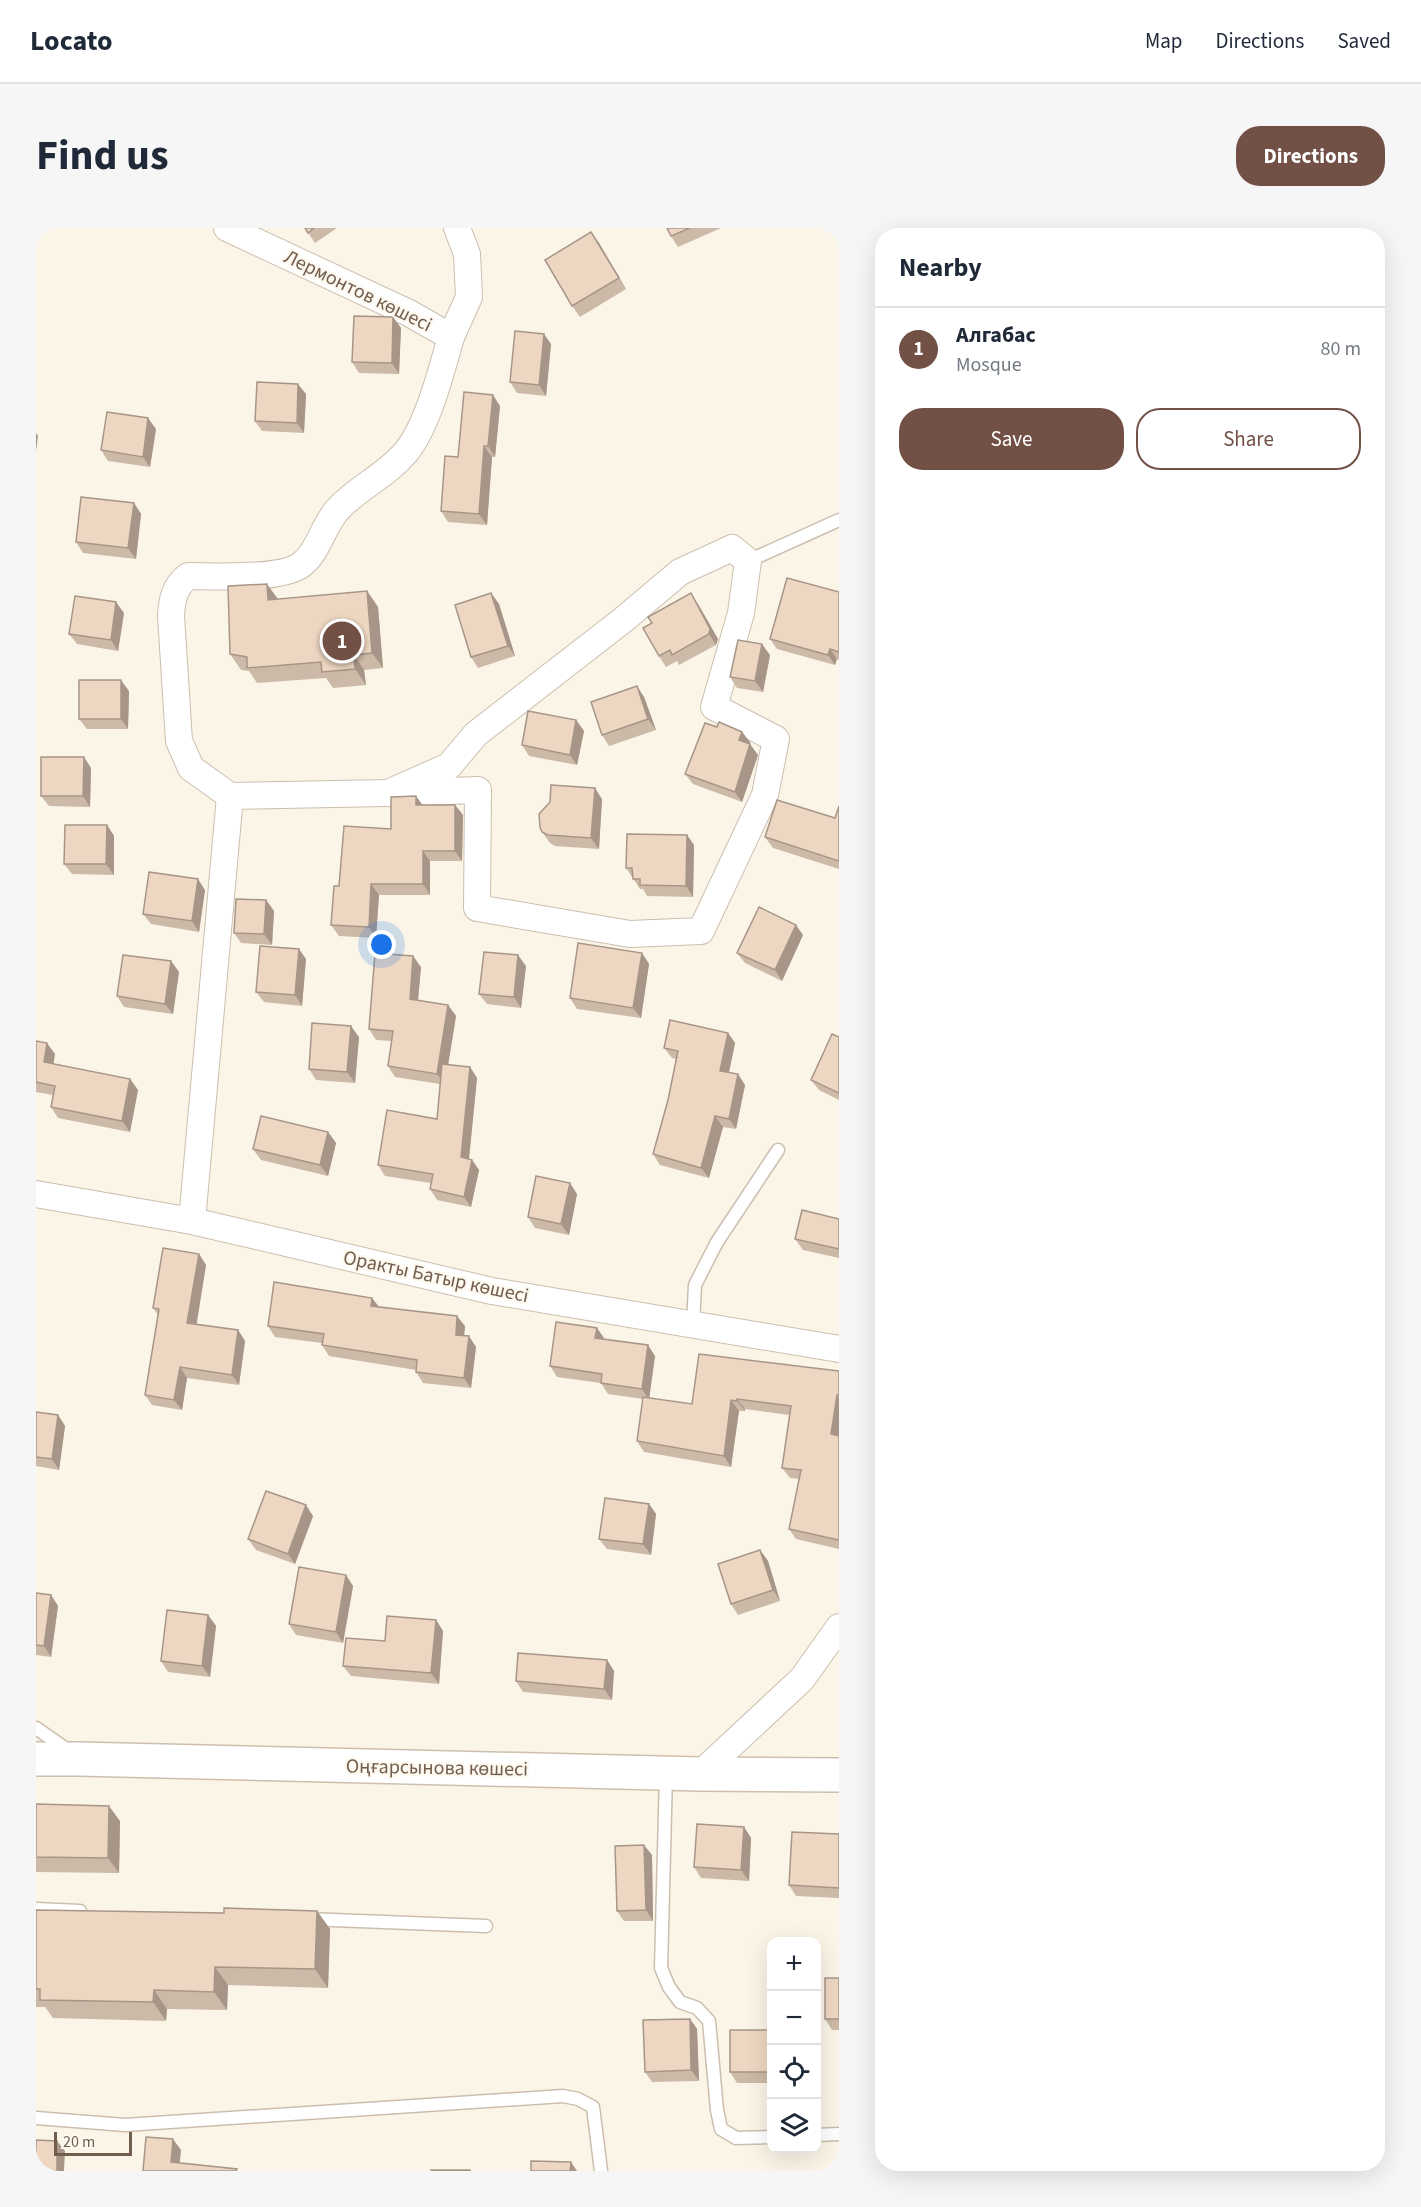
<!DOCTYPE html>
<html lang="en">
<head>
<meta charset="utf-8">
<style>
  body { margin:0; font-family:"Source Sans 3",sans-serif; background:#f6f6f7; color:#1f2937 }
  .controls { position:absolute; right:18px; bottom:18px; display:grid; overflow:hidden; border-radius:12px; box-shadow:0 6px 24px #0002 }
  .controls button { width:54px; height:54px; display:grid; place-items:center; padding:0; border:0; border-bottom:2px solid #e0e1e3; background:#fff; color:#1f2937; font:30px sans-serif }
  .scale { position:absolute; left:18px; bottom:15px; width:78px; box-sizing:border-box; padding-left:6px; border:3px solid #735e4e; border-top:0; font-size:16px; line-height:21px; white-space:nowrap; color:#735e4e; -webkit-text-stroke:4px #fdf9ef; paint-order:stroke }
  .you { position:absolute; left:346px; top:717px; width:21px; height:21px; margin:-15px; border:4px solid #fff; border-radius:50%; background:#1a73e8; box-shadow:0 0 0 9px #1a73e833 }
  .badge { display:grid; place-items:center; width:39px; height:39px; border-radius:50%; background:#735046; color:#fff; font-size:20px; font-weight:700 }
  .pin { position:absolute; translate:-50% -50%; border:3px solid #fff; box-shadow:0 2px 6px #0006 }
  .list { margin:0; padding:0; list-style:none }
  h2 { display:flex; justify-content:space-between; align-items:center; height:78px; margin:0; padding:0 24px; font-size:26px }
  h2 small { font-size:20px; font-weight:400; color:#747a83 }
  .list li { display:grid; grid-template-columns:39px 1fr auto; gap:18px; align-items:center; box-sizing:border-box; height:84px; padding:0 24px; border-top:2px solid #e0e1e3 }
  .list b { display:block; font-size:22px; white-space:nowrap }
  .list p { margin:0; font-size:20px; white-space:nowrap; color:#747a83 }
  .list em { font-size:20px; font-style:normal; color:#747a83 }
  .actions { display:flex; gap:12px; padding:18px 24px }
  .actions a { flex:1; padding:14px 0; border:2px solid #735046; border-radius:24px; text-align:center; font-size:21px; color:#735046 }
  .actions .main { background:#735046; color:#fff }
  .icon { flex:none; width:33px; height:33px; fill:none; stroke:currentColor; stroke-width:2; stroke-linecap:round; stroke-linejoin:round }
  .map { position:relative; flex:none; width:803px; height:1943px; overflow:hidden; border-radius:24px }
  header { display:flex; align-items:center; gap:36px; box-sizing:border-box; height:84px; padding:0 30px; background:#fff; border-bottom:2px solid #e0e1e3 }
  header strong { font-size:28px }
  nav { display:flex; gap:33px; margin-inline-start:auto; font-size:21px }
  .intro { display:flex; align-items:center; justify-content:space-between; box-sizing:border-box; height:144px; padding:0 36px }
  h1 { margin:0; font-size:42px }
  .button { padding:15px 27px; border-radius:24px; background:#735046; color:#fff; font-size:21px; font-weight:700 }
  main { display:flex; gap:36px; padding:0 36px }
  aside { flex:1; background:#fff; border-radius:24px; box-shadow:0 6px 24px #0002 }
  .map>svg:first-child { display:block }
</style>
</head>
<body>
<header>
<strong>Locato</strong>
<nav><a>Map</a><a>Directions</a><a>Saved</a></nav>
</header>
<div class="intro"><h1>Find us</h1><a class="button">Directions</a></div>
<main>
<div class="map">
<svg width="803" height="1943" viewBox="0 0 803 1943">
  <rect width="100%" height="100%" fill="#fbf5e8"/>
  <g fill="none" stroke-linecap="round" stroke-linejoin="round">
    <defs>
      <g id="lane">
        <polyline points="712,333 803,292"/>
        <polyline points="657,1096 659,1057 681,1014 742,922"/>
        <polyline points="0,1500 33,1523"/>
        <polyline points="630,1546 625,1740 633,1759 644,1774 661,1780 673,1793 681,1882 685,1901 700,1910 736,1909"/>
        <polyline points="0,1681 44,1683"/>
        <polyline points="271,1691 450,1698"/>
        <polyline points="0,1890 89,1897 527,1868 542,1871 557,1879 565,1943"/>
        <polyline points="780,1907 803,1906"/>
      </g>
      <g id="street">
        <polyline points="191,0 373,85 415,109 433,69 431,26 421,0"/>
        <path d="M352,565L442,562L441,680L594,706L665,703L729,567L740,511L678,479L705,385L712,333L696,320L644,344L587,392L440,506L413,538L352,565L194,568L155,540L143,513L135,388C136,372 138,359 152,348C178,348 244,352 265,337C283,324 287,296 303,280C323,259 351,247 370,224C392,197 405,144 415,109"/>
        <polyline points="0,966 156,993 456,1063 803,1121"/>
        <polyline points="156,993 194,568"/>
        <polyline points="664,1546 766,1451 803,1399"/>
      </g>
      <polyline id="secondary" points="0,1531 43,1531 664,1546 803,1547"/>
    </defs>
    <!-- lane casing -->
    <use href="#lane" stroke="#ccbeaf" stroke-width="15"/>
    <!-- street casing -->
    <use href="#street" stroke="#ccbeaf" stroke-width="28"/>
    <!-- secondary casing -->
    <use href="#secondary" stroke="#cebfad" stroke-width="36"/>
    <!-- lane -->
    <use href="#lane" stroke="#fff" stroke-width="12"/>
    <!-- street -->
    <use href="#street" stroke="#fff" stroke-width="26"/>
    <!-- secondary -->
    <use href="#secondary" stroke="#fff" stroke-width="33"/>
  </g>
  <!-- wall -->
  <g fill="#cdb9a7">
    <polygon points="269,0 301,0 279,15"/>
    <polygon points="631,0 685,0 642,19 635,8"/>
    <polygon points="563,15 590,61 544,89 536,78"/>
    <polygon points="357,89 365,100 363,146 323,145 316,134"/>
    <polygon points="515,116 510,168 481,165 474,154"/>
    <polygon points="270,166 268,205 226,203 219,193"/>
    <polygon points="464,178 459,229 456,229 451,297 412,294 405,283 422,229"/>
    <polygon points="120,201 114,239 72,233 65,222"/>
    <polygon points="98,275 105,286 100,331 47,325 40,314"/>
    <polygon points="331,363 342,379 347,440 328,442 330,457 297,460 290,450 221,455 213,443 205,442 194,426 242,371"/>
    <polygon points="803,364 803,432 801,431 799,437 741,421 734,411"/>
    <polygon points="455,365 463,376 479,428 442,440 435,429"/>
    <polygon points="662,376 682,411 680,417 643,437 641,433 630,439 623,428"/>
    <polygon points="88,385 82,423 41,416 33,406"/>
    <polygon points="734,427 727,464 701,460 694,449"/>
    <polygon points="93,463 92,501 51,501 43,491"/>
    <polygon points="608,469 620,502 573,518 566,507"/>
    <polygon points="540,492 548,503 541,537 493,528 486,517"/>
    <polygon points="681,499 706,504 714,514 713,516 722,527 706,574 657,556 649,546"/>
    <polygon points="55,540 54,579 13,578 5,568"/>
    <polygon points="566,571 563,621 519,618 514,615 506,604"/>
    <polygon points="386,577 419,577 427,587 426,633 394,633 394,667 343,667 340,710 303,708 295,697 303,658 355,601"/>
    <polygon points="803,578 803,641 737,620 729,609 799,590"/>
    <polygon points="71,597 78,608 78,647 36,646 28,636"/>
    <polygon points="651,607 658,617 657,669 611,668 607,661 604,661 590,640"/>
    <polygon points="169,662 163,704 115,696 107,686"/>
    <polygon points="230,672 238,683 236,717 205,715 198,705"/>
    <polygon points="767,707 746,753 709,735 701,725"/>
    <polygon points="606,725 613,736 605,790 541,781 534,770"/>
    <polygon points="270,731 266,778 228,774 220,764"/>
    <polygon points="135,733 143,744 137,786 88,779 81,768"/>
    <polygon points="490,738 485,780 451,776 443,766"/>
    <polygon points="385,739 382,772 412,777 420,788 412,837 434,839 441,850 433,931 436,932 443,942 435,979 401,972 394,961 395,955 349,948 342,937 401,891 404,856 359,849 352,838 356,813 340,812 333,801"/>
    <polygon points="692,805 699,815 693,845 709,857 700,901 687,899 673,950 624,937 617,926 632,872 640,831 636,830 628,820"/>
    <polygon points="323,809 319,855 280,852 273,841"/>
    <polygon points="803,809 803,872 783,862 775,852"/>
    <polygon points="0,813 19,826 17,836 94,851 102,862 94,904 22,890 15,879 17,867 0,864"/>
    <polygon points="292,904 300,915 292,948 225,932 217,921"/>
    <polygon points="541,966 533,1007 499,1000 492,989"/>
    <polygon points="803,991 803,1030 767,1022 759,1011"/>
    <polygon points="163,1026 170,1037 160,1097 202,1102 209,1113 203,1157 151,1150 146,1182 116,1177 109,1167 122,1087 117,1080"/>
    <polygon points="336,1070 342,1079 429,1098 428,1108 440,1119 435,1160 387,1155 380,1144 380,1142 293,1128 286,1117 286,1115 239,1109 232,1098"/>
    <polygon points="561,1100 568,1111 619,1128 613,1170 656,1176 803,1143 803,1321 760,1311 753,1301 763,1251 754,1250 746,1240 753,1187 709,1181 709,1183 703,1183 695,1239 608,1224 601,1213 607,1171 572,1166 565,1155 521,1149 514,1138"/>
    <polygon points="0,1184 22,1187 29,1198 23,1242 0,1238"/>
    <polygon points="613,1276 620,1286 615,1327 571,1321 563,1311"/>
    <polygon points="277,1288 259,1336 220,1322 212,1311"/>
    <polygon points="724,1322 732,1333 744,1373 702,1387 695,1376"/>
    <polygon points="310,1347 317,1358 307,1415 260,1407 253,1396"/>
    <polygon points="0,1365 15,1367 22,1378 15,1429 0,1427"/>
    <polygon points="172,1387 180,1398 174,1449 132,1444 125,1433"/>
    <polygon points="400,1392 407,1403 403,1456 315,1448 307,1438 349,1413"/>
    <polygon points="571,1432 578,1443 576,1472 487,1464 480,1453"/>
    <polygon points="0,1576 84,1593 83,1645 0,1644"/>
    <polygon points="708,1599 715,1610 713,1653 665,1650 658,1639"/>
    <polygon points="803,1606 803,1670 760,1668 753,1657"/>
    <polygon points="616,1627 617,1693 588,1693 581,1683"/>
    <polygon points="0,1682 188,1685 281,1683 294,1701 292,1760 192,1757 191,1782 131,1781 130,1793 17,1790 9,1779 0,1779"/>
    <polygon points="803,1750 803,1802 796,1802 789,1791"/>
    <polygon points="654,1791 661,1801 663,1853 616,1854 609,1844"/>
    <polygon points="735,1802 735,1855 701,1855 694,1844"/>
  </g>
  <!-- shaded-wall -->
  <g fill="#a79688">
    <polygon points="555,4 563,15 590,61 583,50"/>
    <polygon points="357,89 365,100 363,146 356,135"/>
    <polygon points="508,106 515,116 510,168 503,157"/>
    <polygon points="262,156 270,166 268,205 261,195"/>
    <polygon points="457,167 464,178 459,229 452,218"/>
    <polygon points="112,190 120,201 114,239 107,229"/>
    <polygon points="0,205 2,208 0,223"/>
    <polygon points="448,218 456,229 451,297 443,286"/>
    <polygon points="98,275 105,286 100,331 92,320"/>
    <polygon points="231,356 242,371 232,372"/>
    <polygon points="331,363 342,379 347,440 336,425"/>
    <polygon points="455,365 463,376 479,428 472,418"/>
    <polygon points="655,365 662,376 682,411 680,417 673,406"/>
    <polygon points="80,374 88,385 82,423 75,412"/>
    <polygon points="726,416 734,427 727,464 719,453"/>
    <polygon points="794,421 801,431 799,437 792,427"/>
    <polygon points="318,427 328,442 330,457 319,441"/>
    <polygon points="85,452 93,463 92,501 85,491"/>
    <polygon points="601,458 608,469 620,502 612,491"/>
    <polygon points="540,492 548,503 541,537 534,527"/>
    <polygon points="706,504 714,514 710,523 703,512"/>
    <polygon points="714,516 722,527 706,574 699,564"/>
    <polygon points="48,529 55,540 54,579 47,568"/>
    <polygon points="559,560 566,571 563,621 555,610"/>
    <polygon points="380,568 388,579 380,577"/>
    <polygon points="419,577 427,587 426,633 419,623"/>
    <polygon points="71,597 78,608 78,647 70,636"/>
    <polygon points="651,607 658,617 657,669 650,658"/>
    <polygon points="387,623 394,633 394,667 387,656"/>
    <polygon points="162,651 169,662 163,704 156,693"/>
    <polygon points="335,656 343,667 340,710 333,699"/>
    <polygon points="230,672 238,683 236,717 228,706"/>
    <polygon points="760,697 767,707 746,753 739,742"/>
    <polygon points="263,721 270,731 266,778 259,767"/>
    <polygon points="606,725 613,736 605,790 597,780"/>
    <polygon points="482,727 490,738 485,780 478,769"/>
    <polygon points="377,728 385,739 381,782 374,771"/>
    <polygon points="135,733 143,744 137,786 129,776"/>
    <polygon points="412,777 420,788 409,856 401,846"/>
    <polygon points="315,798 323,809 319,855 311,844"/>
    <polygon points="692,805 699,815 691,853 684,843"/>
    <polygon points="11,815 19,826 16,845 8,834"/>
    <polygon points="434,839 441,850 432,940 425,929"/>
    <polygon points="702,846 709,857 700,901 693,891"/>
    <polygon points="94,851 102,862 94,904 86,893"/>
    <polygon points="679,888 687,899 673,950 665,940"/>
    <polygon points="292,904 300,915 292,948 284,937"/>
    <polygon points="436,932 443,942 435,979 428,969"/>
    <polygon points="534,955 541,966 533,1007 525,996"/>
    <polygon points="163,1026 170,1037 159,1106 151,1095"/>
    <polygon points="336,1070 344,1080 335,1078"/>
    <polygon points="421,1088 429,1098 427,1117 420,1107"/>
    <polygon points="561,1100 568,1110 567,1120 559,1110"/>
    <polygon points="202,1102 209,1113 203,1157 196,1147"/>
    <polygon points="433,1108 440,1119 435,1160 428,1150"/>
    <polygon points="612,1117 619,1128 613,1172 606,1161"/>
    <polygon points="144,1139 151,1150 146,1182 138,1172"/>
    <polygon points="801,1167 803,1171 803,1217 795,1206"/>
    <polygon points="701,1171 709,1181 709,1183 701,1173"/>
    <polygon points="695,1172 703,1183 695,1239 688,1228"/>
    <polygon points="22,1187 29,1198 23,1242 16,1231"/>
    <polygon points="613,1276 620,1286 615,1327 607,1316"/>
    <polygon points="270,1277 277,1288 259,1336 252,1326"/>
    <polygon points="724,1322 732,1333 744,1373 737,1362"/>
    <polygon points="310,1347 317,1358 307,1415 300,1404"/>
    <polygon points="15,1367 22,1378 15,1429 8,1418"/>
    <polygon points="172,1387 180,1398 174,1449 166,1438"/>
    <polygon points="400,1392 407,1403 403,1456 395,1445"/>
    <polygon points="571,1432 578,1443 576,1472 568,1461"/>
    <polygon points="73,1578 84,1593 83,1645 72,1630"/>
    <polygon points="708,1599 715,1610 713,1653 705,1642"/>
    <polygon points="608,1617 616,1627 617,1693 610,1682"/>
    <polygon points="281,1683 294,1701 292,1760 279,1741"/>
    <polygon points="179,1739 192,1757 191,1782 178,1764"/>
    <polygon points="118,1762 131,1781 130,1793 117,1774"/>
    <polygon points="654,1791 661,1801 663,1853 655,1842"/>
    <polygon points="137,1911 145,1922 143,1943 135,1934"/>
    <polygon points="21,1913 29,1923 28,1943 21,1943"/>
    <polygon points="535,1934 541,1943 534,1943"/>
  </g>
  <!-- building -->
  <g fill="#eed7c2" stroke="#a79688" stroke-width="1.5">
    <polygon points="269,0 278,0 272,5"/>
    <polygon points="631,0 654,0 635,8"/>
    <polygon points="555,4 583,50 536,78 509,32"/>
    <polygon points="318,88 357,89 356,135 316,134"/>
    <polygon points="479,103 508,106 503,157 474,154"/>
    <polygon points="221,154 262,156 261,195 219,193"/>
    <polygon points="428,164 457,167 452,218 448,218 443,286 405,283 409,228 422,229"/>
    <polygon points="71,184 112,190 107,229 65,222"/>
    <polygon points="45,269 98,275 92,320 40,314"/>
    <polygon points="751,350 803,364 803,424 794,421 792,427 734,411"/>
    <polygon points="231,356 232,372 331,363 336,425 318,427 319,441 286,444 285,434 211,440 211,429 194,426 192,358"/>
    <polygon points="455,365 472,418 435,429 419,377"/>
    <polygon points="655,365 674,401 673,406 636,427 634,422 623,428 607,400 616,395 612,389"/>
    <polygon points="39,368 80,374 75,412 33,406"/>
    <polygon points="702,412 726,416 719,453 694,449"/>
    <rect x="43" y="452" width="42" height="39"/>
    <polygon points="601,458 612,491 566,507 555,474"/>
    <polygon points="492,483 540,492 534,527 486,517"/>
    <polygon points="683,494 706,504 703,512 714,516 699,564 649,546 669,495 681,499"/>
    <polygon points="5,529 48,529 47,568 5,568"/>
    <polygon points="515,557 559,560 555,610 512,607 506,604 504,599 503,586 514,574"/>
    <polygon points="380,568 380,577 419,577 419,623 387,623 387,656 335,656 333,699 295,697 298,658 303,658 308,598 355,601 355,569"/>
    <polygon points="741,572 799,590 803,578 803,633 729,609"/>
    <polygon points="29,597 71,597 70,636 28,636"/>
    <polygon points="591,606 651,607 650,658 604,657 604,651 597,651 596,640 590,640"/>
    <polygon points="113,644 162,651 156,693 107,686"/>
    <polygon points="200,671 230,672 228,706 198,705"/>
    <polygon points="723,679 760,697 739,742 701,725"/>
    <polygon points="542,715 606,725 597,780 534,770"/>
    <polygon points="224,718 263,721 259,767 220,764"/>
    <polygon points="448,724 482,727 478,769 443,766"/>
    <polygon points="339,725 377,728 374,771 412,777 401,846 352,838 357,803 333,801"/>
    <polygon points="87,727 135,733 129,776 81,768"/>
    <polygon points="634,792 692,805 684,843 702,846 693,891 679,888 665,940 617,926 632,872 642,823 628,820"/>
    <polygon points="276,795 315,798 311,844 273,841"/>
    <polygon points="796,806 803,809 803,865 775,852"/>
    <polygon points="0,813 11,815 8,834 94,851 86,893 15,879 19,858 0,854"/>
    <polygon points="406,836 434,839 425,929 436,932 428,969 394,961 397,946 342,937 351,882 401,891"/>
    <polygon points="225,888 292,904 284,937 217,921"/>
    <polygon points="500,948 534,955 525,996 492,989"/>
    <polygon points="766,982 803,991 803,1021 759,1011"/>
    <polygon points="127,1020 163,1026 151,1095 202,1102 196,1147 144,1139 138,1172 109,1167 123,1081 117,1080"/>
    <polygon points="238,1054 336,1070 335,1078 421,1088 420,1107 433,1108 428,1150 380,1144 381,1132 286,1117 288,1106 232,1098"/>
    <polygon points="520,1094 561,1100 559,1110 612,1117 606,1161 565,1155 566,1146 514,1138"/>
    <polygon points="663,1126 803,1143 803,1168 801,1167 795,1206 803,1208 803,1312 753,1301 765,1242 746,1240 755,1178 701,1171 701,1173 695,1172 688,1228 601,1213 607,1169 656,1176"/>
    <polygon points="0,1184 22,1187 16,1231 0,1229"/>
    <polygon points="230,1263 270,1277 252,1326 212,1311"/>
    <polygon points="569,1270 613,1276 607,1316 563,1311"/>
    <polygon points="724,1322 737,1362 695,1376 682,1336"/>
    <polygon points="263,1339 310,1347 300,1404 253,1396"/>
    <polygon points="0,1365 15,1367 8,1418 0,1417"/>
    <polygon points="131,1382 172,1387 166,1438 125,1433"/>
    <polygon points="351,1388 400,1392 395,1445 307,1438 310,1410 349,1413"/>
    <polygon points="482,1425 571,1432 568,1461 480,1453"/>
    <polygon points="0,1576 73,1578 72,1630 0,1629"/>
    <polygon points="661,1596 708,1599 705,1642 658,1639"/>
    <polygon points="756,1604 803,1606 803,1660 753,1657"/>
    <polygon points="608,1617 610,1682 581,1683 579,1618"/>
    <polygon points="188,1680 281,1683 279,1741 179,1739 178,1764 118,1762 117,1774 4,1772 4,1761 0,1761 0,1682 188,1685"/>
    <rect x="789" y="1750" width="14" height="41"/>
    <polygon points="654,1791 655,1842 609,1844 607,1792"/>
    <rect x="694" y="1802" width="41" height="42"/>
    <polygon points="110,1909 137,1911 135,1934 201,1941 200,1943 107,1943"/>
    <polygon points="0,1912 21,1913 21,1943 0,1943"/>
    <polygon points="495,1933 535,1934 534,1943 495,1943"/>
    <rect x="395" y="1942" width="39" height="1"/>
  </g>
  <g text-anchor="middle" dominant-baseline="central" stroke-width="4.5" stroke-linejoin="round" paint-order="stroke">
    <!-- street labels -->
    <g font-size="20" fill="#735e4e" stroke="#fdf9ef">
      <text transform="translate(322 63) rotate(26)">Лермонтов көшесі</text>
      <text transform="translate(400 1049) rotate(12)">Оракты Батыр көшесі</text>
      <text transform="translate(401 1540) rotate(1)">Оңғарсынова көшесі</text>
    </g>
  </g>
</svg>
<div class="controls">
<button>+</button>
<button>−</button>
<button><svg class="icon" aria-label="locate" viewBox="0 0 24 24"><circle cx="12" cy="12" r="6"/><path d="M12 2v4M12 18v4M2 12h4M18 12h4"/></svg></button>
<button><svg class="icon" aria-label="layers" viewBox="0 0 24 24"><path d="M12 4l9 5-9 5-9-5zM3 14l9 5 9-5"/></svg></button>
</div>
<div class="scale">20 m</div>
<div class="you"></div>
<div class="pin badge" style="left:306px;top:413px">1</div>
</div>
<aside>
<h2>Nearby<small></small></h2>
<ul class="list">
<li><span class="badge">1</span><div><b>Алгабас</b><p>Mosque</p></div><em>80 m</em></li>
</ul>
<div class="actions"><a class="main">Save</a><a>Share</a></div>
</aside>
</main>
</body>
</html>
